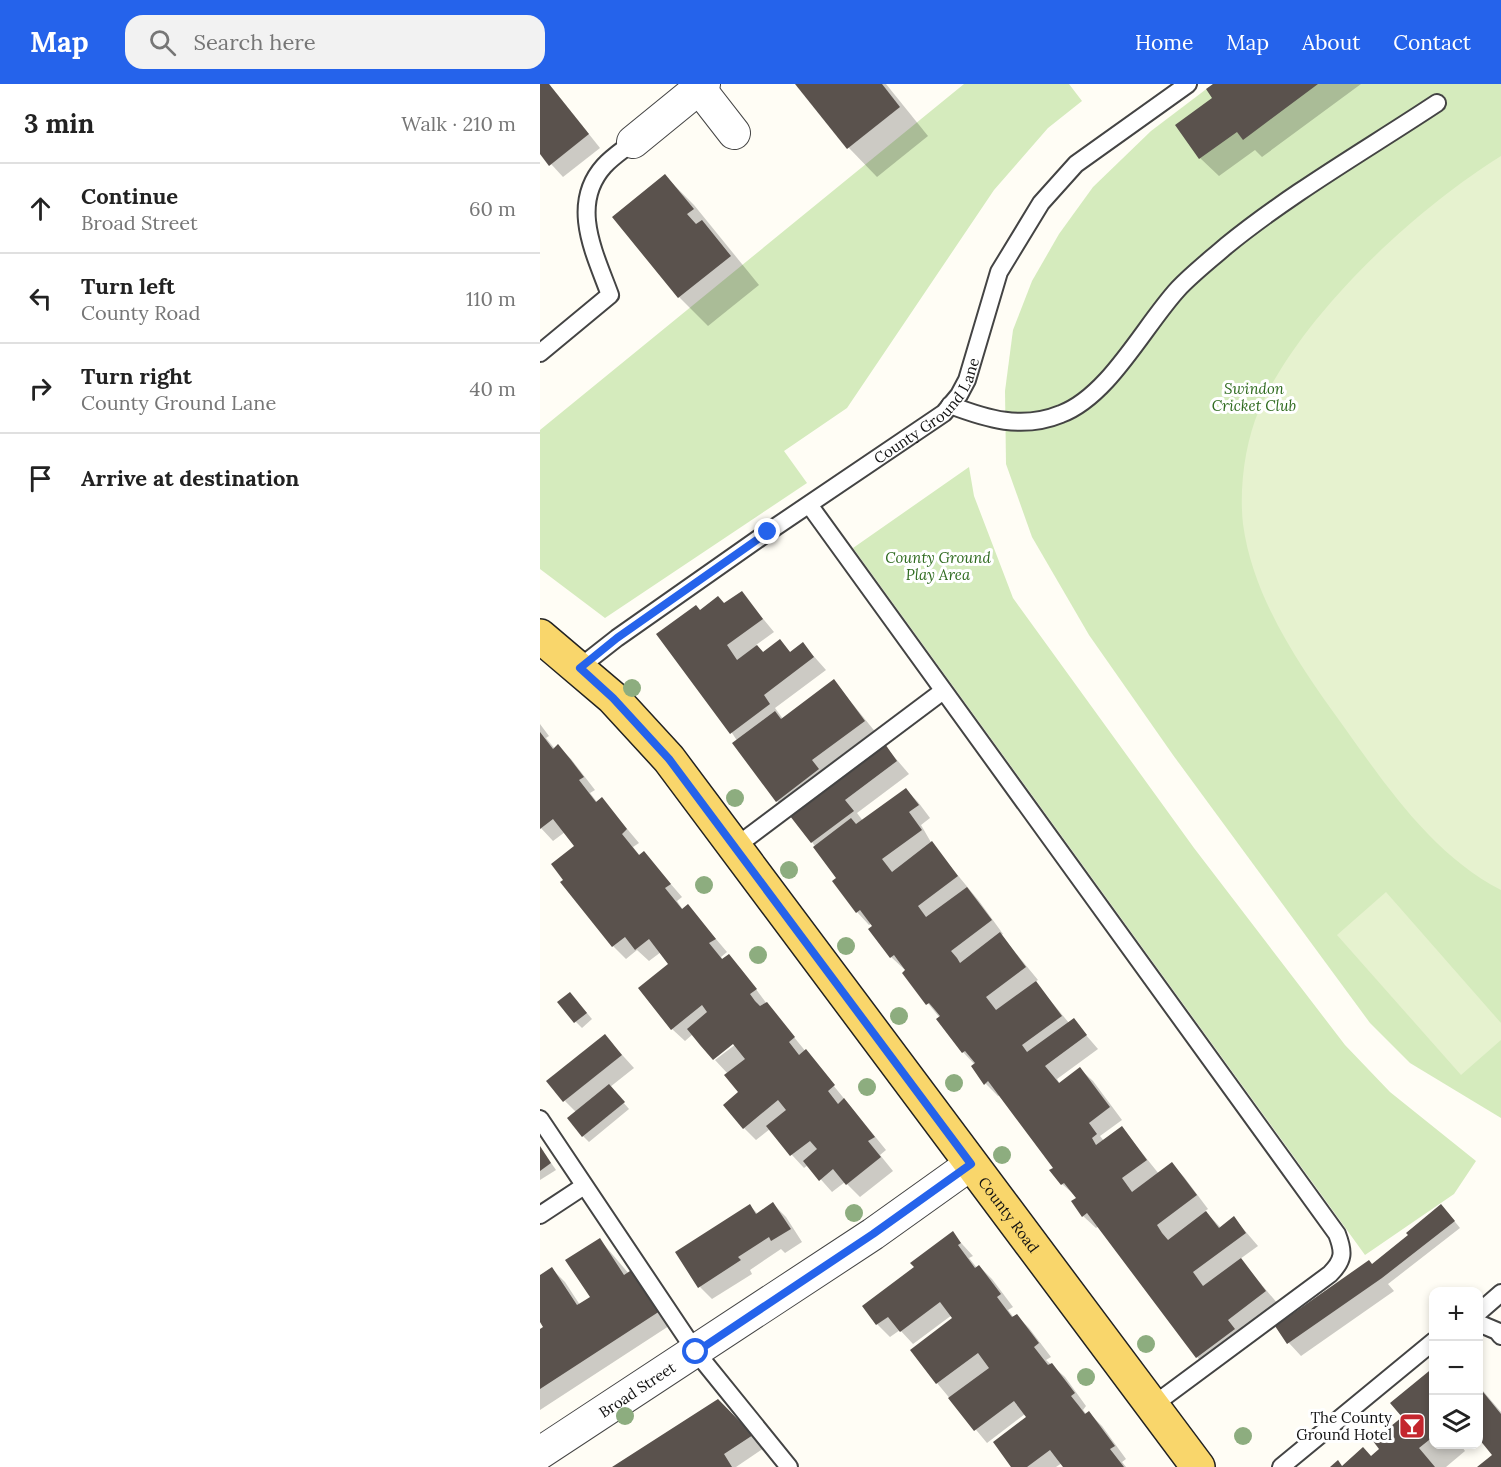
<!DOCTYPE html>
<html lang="en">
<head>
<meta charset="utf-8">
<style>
  body { margin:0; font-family:Lora,serif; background:#f2f2f2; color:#222 }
  .controls { position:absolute; right:18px; bottom:18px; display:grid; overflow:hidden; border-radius:12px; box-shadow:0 3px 9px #0003 }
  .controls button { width:54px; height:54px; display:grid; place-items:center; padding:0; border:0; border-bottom:2px solid #e0e0e0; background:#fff; color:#222; font:30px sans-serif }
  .stop { position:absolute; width:18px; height:18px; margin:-14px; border:4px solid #2563eb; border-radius:50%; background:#fff }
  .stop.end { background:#2563eb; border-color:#fff; box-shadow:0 2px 6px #0008 }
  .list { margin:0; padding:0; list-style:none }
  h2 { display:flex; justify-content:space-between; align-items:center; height:78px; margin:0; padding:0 24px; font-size:26px }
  h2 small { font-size:20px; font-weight:400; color:#767676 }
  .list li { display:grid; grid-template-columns:39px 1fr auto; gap:18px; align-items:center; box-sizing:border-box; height:90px; padding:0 24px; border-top:2px solid #e0e0e0 }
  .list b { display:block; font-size:22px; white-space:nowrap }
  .list p { margin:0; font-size:20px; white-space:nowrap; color:#767676 }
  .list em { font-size:20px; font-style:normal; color:#767676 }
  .icon { flex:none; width:33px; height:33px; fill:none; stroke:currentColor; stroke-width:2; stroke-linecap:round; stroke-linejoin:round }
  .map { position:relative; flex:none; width:961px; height:1383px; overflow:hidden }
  header { display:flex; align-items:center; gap:36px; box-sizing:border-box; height:84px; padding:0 30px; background:#2563eb; color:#fff }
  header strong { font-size:28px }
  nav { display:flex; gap:33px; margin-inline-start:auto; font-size:21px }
  .search { width:420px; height:54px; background:#f2f2f2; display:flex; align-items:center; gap:15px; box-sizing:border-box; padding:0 21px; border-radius:18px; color:#767676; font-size:22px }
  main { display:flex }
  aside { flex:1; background:#fff }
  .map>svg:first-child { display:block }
</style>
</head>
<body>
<header>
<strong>Map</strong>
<div class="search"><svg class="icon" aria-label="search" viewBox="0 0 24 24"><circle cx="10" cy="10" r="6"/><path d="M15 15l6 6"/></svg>Search here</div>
<nav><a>Home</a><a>Map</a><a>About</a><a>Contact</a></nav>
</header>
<main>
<aside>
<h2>3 min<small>Walk · 210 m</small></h2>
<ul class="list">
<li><svg class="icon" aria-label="ahead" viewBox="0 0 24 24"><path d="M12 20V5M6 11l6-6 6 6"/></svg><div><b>Continue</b><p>Broad Street</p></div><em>60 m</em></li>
<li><svg class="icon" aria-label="left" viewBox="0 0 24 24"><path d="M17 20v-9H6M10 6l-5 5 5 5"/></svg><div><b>Turn left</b><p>County Road</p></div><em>110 m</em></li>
<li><svg class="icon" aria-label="right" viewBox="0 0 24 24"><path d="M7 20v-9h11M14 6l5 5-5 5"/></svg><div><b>Turn right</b><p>County Ground Lane</p></div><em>40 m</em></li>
<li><svg class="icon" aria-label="arrive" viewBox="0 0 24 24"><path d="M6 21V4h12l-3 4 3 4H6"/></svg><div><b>Arrive at destination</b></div></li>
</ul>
</aside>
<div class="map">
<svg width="961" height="1383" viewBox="0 0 961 1383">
  <rect width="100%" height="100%" fill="#fffdf5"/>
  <!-- green -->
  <g fill="#d5ebbd">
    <polygon points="424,0 529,0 542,17 508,44 454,106 307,324 244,367 267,399 65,534 0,485 0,346"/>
    <polygon points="673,0 961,0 961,1034 870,979 830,939 633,671 549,551 492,453 466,380 465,307 473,246 492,197 519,150 553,103 611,47"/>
    <polygon points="429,383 434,412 473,514 654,764 805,961 850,1008 936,1077 914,1110 825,1171 313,464"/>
  </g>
  <!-- pitch -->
  <g fill="#e6f2cf">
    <path d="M961,72V806C893,771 847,703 804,643C761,584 713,515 703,440C699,404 705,359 719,326C761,231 874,126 961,72Z"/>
    <polygon points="846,808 961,939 961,956 921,991 797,851"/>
  </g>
  <!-- shadow -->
  <g fill="#0003">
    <polygon points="0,0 9,0 60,64 23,93 0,68"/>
    <polygon points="257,0 346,0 388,52 337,93 309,64"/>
    <polygon points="675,0 821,0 722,73 715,66 679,92 660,74 637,42 674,14"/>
    <polygon points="125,92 154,121 219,201 168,242 139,213"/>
    <polygon points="201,508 234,548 216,561 224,569 240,557 251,569 263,560 286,586 235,624 243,635 294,597 337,650 249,729 237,717 192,649 160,528 185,521"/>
    <polygon points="0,640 9,652 6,654 15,665 18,662 31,675 55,706 50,709 57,718 62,715 99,759 93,763 100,772 104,769 142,813 137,817 143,826 148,822 187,868 181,873 183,876 189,872 201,885 227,920 346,1066 340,1071 353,1087 320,1113 305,1098 292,1108 268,1081 264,1084 252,1071 230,1045 216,1056 204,1044 200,1009 188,990 175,976 200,957 153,950 145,957 132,945 130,880 121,868 109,877 97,866 86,875 73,862 26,796 36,763 25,748 13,757 0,743"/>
    <polygon points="345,662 369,690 317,729 323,737 366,706 378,718 390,734 381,741 392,760 439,817 463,850 461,851 498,896 495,898 529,939 533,936 558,965 517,995 520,1000 540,985 553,997 582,1036 560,1052 564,1057 582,1044 619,1090 632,1080 644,1093 668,1125 665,1127 681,1144 694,1134 718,1162 700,1175 738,1220 670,1286 657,1273 559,1142 556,1144 543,1132 538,1114 522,1100 515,1084 460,1011 458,1012 446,1000 433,982 435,981 423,968 400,934 364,890 367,887 366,884 364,885 351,873 332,839 329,841 317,828 298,795 272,758"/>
    <polygon points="36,916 52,935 42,944 36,938"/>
    <polygon points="65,952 94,984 70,1003 89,1025 49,1058 43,1052 36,1028 25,1017"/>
    <polygon points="0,1063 16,1086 0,1096"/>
    <polygon points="233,1120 246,1133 262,1158 245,1169 241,1165 210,1186 212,1190 172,1215 160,1203 210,1122 218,1130"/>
    <polygon points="907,1128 920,1144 848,1200 854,1207 761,1272 749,1259 737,1242 833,1181"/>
    <polygon points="412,1149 433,1172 429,1174 437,1184 439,1182 452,1195 473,1223 468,1226 474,1234 477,1232 489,1244 511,1273 506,1276 525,1293 546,1322 543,1326 547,1331 549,1329 562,1342 586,1375 582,1378 586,1383 525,1383 522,1379 516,1383 473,1383 488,1333 485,1330 447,1359 397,1299 414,1235 412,1231 373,1260 360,1246 350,1253 337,1240 376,1184"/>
    <polygon points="60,1156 132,1240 0,1326 0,1247 5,1243 0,1235 0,1192 12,1185 25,1198 40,1221 52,1213"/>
    <polygon points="894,1285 894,1360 920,1360 925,1367 906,1383 803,1383 831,1374 841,1365"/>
    <polygon points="938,1301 961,1328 961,1383 940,1383 954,1371 938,1353"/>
    <polygon points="178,1317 224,1364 196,1383 76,1383"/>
  </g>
  <!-- building -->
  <g fill="#5a524d">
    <polygon points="0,0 9,0 49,50 9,82 0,70"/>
    <polygon points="255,0 342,0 360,23 307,65"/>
    <polygon points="673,0 778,0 703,56 697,48 659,75 635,41 672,14 666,5"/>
    <polygon points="125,90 154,125 147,130 156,140 162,136 191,172 138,214 72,133"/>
    <polygon points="202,507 223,535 187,561 197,576 217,561 223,568 240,555 250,568 263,558 274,573 224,611 230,620 190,650 116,550 156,521 160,526 178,512 184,519"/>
    <polygon points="294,595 325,637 272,676 279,685 236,718 192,659 235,627 241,635"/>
    <polygon points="0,648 13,665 18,660 31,676 44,693 39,696 56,718 62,713 87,745 82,750 99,771 104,767 131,800 125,804 142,825 148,820 176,855 169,859 182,875 189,870 217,905 210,910 215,917 220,922 227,918 255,953 249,958 259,971 266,965 295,1001 288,1007 298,1020 304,1014 335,1053 328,1057 341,1073 306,1101 293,1085 279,1097 263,1077 277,1065 270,1057 250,1072 226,1042 246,1026 238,1016 203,1045 183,1021 198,1008 184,991 205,975 193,960 173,976 160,961 147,945 167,928 162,921 131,946 98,904 128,880 109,855 95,866 85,853 72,863 20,798 23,796 11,780 34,762 13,735 0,745"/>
    <polygon points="345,660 357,677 305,716 314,727 271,759 250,732"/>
    <polygon points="366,704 379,721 369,728 382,746 342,775 352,788 392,757 418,792 378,822 386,833 427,803 452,836 411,867 417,874 420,879 460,848 486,883 446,913 456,926 496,897 522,932 482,961 487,968 534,934 547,951 505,982 519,999 540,983 570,1023 549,1039 557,1050 552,1054 556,1061 582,1042 607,1076 582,1094 592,1108 632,1078 657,1111 617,1141 622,1149 628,1156 666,1127 679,1144 694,1132 706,1149 653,1188 663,1202 701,1174 726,1207 688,1236 695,1245 656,1274 547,1129 542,1133 531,1117 536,1114 524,1099 521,1101 509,1086 513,1084 448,997 444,1001 431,982 435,979 425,967 422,969 396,935 400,932 395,926 389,919 386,921 362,889 365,886 354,871 350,874 328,845 332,842 320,826 316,829 292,797 296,794 273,763 311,734 316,740"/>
    <polygon points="30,908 47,929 34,939 17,918"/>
    <polygon points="65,950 82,971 23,1018 6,997"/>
    <polygon points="69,1000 85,1018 42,1053 27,1034"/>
    <polygon points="0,1062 11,1079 0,1087"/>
    <polygon points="233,1118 251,1145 231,1157 229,1153 198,1173 201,1176 158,1204 135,1168 210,1120 216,1130"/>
    <polygon points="901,1120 915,1137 842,1194 747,1260 735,1242 829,1176 832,1180 868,1151 866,1149"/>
    <polygon points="413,1147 421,1159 418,1161 435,1184 439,1181 461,1210 457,1213 472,1233 477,1230 499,1259 494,1263 508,1281 512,1279 535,1309 531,1312 539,1322 545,1330 549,1327 575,1362 570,1365 584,1383 523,1383 510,1366 487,1383 471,1383 453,1358 486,1333 474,1317 434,1347 408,1314 449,1284 438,1269 396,1300 370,1266 412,1234 400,1218 360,1248 348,1233 336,1241 322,1222 374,1183 370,1179"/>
    <polygon points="60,1154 84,1191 93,1185 120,1227 0,1305 0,1245 3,1243 0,1238 0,1191 12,1183 37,1221 42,1218 50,1213 25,1176"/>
    <polygon points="894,1283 894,1324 890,1327 894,1331 894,1352 879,1364 895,1383 790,1383 798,1376 802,1382 823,1363 831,1372 839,1365 833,1357 862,1333 850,1319"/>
    <polygon points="939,1303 961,1330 961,1383 937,1383 952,1371 939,1355"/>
    <polygon points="178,1315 213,1351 184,1370 192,1383 72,1383"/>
  </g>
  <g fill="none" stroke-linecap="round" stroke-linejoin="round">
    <defs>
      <g id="service">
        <path d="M0,269L70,211C55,170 29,121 64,82C72,73 83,66 93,58"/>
        <path d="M410,321C447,335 482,346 521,330C569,312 604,242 638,205C652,190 670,176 686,162C751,109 826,66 897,19"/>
        <path d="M270,422L797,1150C804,1168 804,1176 790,1190L612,1322"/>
        <path id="s1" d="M40,583L77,554L228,448L404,329L419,311L427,296L459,188L501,119L536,80L648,0"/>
        <polyline points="195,763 403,607"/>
        <polyline points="0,1035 156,1268 249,1383"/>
        <polyline points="0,1131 44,1102"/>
        <polyline points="938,1229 961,1209"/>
        <polyline points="938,1239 957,1247 961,1252"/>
        <polyline points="741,1383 894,1257"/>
      </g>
      <g id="minor">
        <polyline points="159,4 194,49"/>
        <polyline points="93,58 164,0"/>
        <path id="s2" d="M0,1369L333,1150L431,1080"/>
      </g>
      <g id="primary">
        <path id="s3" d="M0,552L73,614L129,675L658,1383"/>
      </g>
    </defs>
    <!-- service casing -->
    <use href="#service" stroke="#444" stroke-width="20"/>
    <!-- minor casing -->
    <use href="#minor" stroke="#444" stroke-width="34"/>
    <!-- primary casing -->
    <use href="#primary" stroke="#222" stroke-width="36"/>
    <!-- service -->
    <use href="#service" stroke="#fff" stroke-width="16"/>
    <!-- minor -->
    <use href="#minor" stroke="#fff" stroke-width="32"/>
    <!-- primary -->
    <use href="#primary" stroke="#f9d66b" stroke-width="33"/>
  </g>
  <!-- trees -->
  <g fill="#8dad7f">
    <circle cx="92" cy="604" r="9"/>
    <circle cx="195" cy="714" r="9"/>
    <circle cx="249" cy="786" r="9"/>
    <circle cx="164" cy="801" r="9"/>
    <circle cx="306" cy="862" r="9"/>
    <circle cx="218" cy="871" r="9"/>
    <circle cx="359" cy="932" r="9"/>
    <circle cx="414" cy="999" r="9"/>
    <circle cx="327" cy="1003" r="9"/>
    <circle cx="462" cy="1071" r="9"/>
    <circle cx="314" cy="1129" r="9"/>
    <circle cx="606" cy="1260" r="9"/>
    <circle cx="546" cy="1293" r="9"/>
    <circle cx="85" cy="1332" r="9"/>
    <circle cx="703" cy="1352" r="9"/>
  </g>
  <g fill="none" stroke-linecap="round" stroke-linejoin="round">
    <!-- route -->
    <polyline stroke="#2563eb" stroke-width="8" points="156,1268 333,1150 431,1080 129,675 73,614 40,584 77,554 228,448"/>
  </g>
  <!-- icons -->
  <defs>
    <symbol id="bar-square" viewBox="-11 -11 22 22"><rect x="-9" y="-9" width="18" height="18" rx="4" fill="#c4262e" stroke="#fff"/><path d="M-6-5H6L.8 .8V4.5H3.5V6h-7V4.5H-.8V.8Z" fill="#fff"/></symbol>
  </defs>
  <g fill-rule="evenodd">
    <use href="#bar-square" x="857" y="1327" width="30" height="30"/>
  </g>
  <g text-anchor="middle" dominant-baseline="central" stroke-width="6" stroke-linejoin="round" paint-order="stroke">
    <!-- park labels -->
    <g font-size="15" font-style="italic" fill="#2f6b1f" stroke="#fff">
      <text x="714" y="304">Swindon<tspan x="714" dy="17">Cricket Club</tspan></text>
      <text x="398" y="473">County Ground<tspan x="398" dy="17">Play Area</tspan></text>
    </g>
    <!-- street labels -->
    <g font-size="15" fill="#111" stroke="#fff">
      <text stroke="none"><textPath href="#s1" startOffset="434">County Ground Lane</textPath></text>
      <text stroke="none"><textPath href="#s3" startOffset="747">County Road</textPath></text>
      <text stroke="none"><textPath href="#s2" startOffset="116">Broad Street</textPath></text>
    </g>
    <!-- poi labels -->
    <g font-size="15" fill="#111" stroke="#fff" text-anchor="end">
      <text x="852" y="1333">The County<tspan x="852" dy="17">Ground Hotel</tspan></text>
    </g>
  </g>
</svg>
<div class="controls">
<button>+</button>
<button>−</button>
<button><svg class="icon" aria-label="layers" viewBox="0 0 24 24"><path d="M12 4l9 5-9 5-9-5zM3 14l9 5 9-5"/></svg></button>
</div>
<div class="stop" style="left:156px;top:1268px"></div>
<div class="stop end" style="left:228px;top:448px"></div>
</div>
</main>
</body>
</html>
